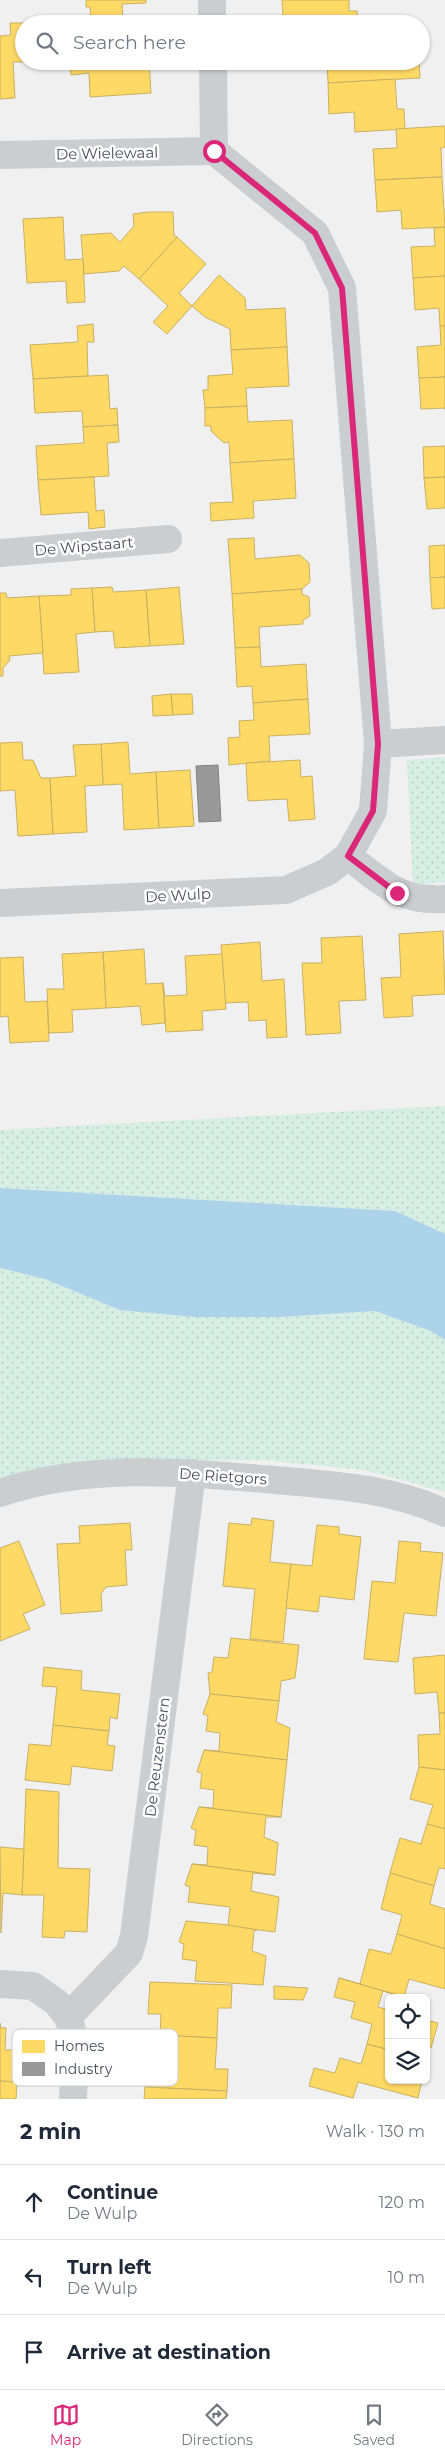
<!DOCTYPE html>
<html lang="en">
<head>
<meta charset="utf-8">
<style>
  body { margin:0; font-family:Montserrat,sans-serif; background:#f2f2f3; color:#1f2937 }
  .controls { position:absolute; right:15px; bottom:15px; display:grid; overflow:hidden; border-radius:8px; box-shadow:0 1px 4px #0004 }
  .controls button { width:45px; height:45px; display:grid; place-items:center; padding:0; border:0; border-bottom:1px solid #e0e1e3; background:#fff; color:#1f2937; font:25px sans-serif }
  .stop { position:absolute; width:15px; height:15px; margin:-11px; border:4px solid #db2777; border-radius:50%; background:#fff }
  .stop.end { background:#db2777; border-color:#fff; box-shadow:0 1px 5px #0008 }
  .list { margin:0; padding:0; list-style:none }
  h2 { display:flex; justify-content:space-between; align-items:center; height:65px; margin:0; padding:0 20px; font-size:21px }
  h2 small { font-size:16px; font-weight:400; color:#747a83 }
  .list li { display:grid; grid-template-columns:32px 1fr auto; gap:15px; align-items:center; box-sizing:border-box; height:75px; padding:0 20px; border-top:1px solid #e0e1e3 }
  .list b { display:block; font-size:19px; white-space:nowrap }
  .list p { margin:0; font-size:16px; white-space:nowrap; color:#747a83 }
  .list em { font-size:16px; font-style:normal; color:#747a83 }
  .icon { flex:none; width:28px; height:28px; fill:none; stroke:currentColor; stroke-width:2; stroke-linecap:round; stroke-linejoin:round }
  .map { position:relative; flex:none; width:445px; height:2099px; overflow:hidden }
  .search { position:absolute; background:#fff; box-shadow:0 1px 4px #0004; left:15px; right:15px; top:15px; height:55px; display:flex; align-items:center; gap:12px; box-sizing:border-box; padding:0 18px; border-radius:28px; color:#747a83; font-size:19px }
  .sheet { height:290px; background:#fff }
  nav { display:flex; justify-content:space-around; align-items:center; box-sizing:border-box; height:70px; border-top:1px solid #e0e1e3; background:#fff; font-size:14px; color:#747a83 }
  nav a { display:grid; justify-items:center; gap:2px }
  nav .on { color:#db2777 }
  .map>svg:first-child { display:block }
</style>
</head>
<body>
<div class="map">
<svg width="445" height="2099" viewBox="0 0 445 2099">
  <defs>
    <pattern id="grass-dots" width="8" height="8" patternUnits="userSpaceOnUse" patternTransform="scale(1.25)"><rect width="8" height="8" fill="#d6eee3"/><path d="M2 2h.1M6 6h.1" fill="none" stroke="#b9cec5" stroke-width="1.8" stroke-linecap="round"/></pattern>
  </defs>
  <rect width="100%" height="100%" fill="#f0f0f0"/>
  <!-- grass -->
  <g fill="url(#grass-dots)">
    <polygon points="445,757 445,882 413,884 407,760"/>
    <polygon points="445,1106 445,1234 395,1211 0,1188 0,1130"/>
    <polygon points="0,1268 45,1279 120,1310 194,1317 281,1317 375,1311 431,1331 445,1340 445,1492 364,1470 262,1460 141,1461 0,1480"/>
  </g>
  <!-- water -->
  <polygon fill="#acd3ea" points="0,1188 395,1211 445,1234 445,1340 431,1331 375,1311 281,1317 194,1317 120,1310 45,1279 0,1268"/>
  <!-- homes -->
  <g fill="#ffd966" stroke="#c8b063">
    <polygon points="86,0 146,0 146,3 122,4 123,20 91,22 90,7 86,7"/>
    <polygon points="282,0 349,0 349,11 357,11 358,24 307,24 306,16 283,16"/>
    <polygon points="10,23 29,23 24,24 24,61 31,62 13,62 15,98 0,99 0,36 11,35"/>
    <polygon points="34,61 149,61 151,93 90,97 89,73 71,75 70,62 35,64"/>
    <polygon points="327,61 419,61 420,78 328,83"/>
    <polygon points="395,79 397,109 404,109 405,129 355,132 354,112 329,114 328,83"/>
    <polygon points="445,126 445,147 441,148 442,177 375,180 373,149 397,148 396,129"/>
    <polygon points="442,177 445,227 402,229 401,210 377,212 375,180"/>
    <polygon points="148,212 173,212 174,235 177,237 139,279 124,266 119,271 84,274 81,235 111,233 120,242 134,226 133,214"/>
    <polygon points="63,217 65,260 83,259 85,302 67,303 66,281 27,283 23,219"/>
    <polygon points="445,227 445,276 413,278 411,247 435,246 434,228"/>
    <polygon points="177,237 206,264 179,293 192,306 167,334 153,322 168,306 139,279"/>
    <polygon points="219,275 245,298 246,310 285,308 287,347 231,350 230,329 205,317 192,306"/>
    <polygon points="445,276 445,326 440,326 439,308 415,310 413,278"/>
    <polygon points="93,324 94,342 87,342 88,376 33,379 30,345 78,342 77,326"/>
    <polygon points="440,326 445,326 445,377 419,378 417,347 441,345"/>
    <polygon points="287,347 289,386 246,388 247,406 205,408 203,390 208,390 208,376 233,374 231,350"/>
    <polygon points="108,375 110,409 117,408 118,425 83,427 82,411 35,413 33,379"/>
    <polygon points="445,377 445,410 445,408 421,409 419,378"/>
    <polygon points="247,406 248,422 292,420 294,459 230,463 229,442 224,443 211,431 211,426 205,426 205,408"/>
    <polygon points="118,425 119,442 107,443 109,476 38,480 36,446 84,443 83,427"/>
    <polygon points="445,446 445,477 424,478 423,447"/>
    <polygon points="294,459 296,498 253,501 254,518 211,521 210,503 233,502 230,463"/>
    <polygon points="94,477 96,511 104,510 105,527 89,529 88,512 41,515 38,480"/>
    <polygon points="445,477 445,508 427,509 424,478"/>
    <polygon points="254,538 255,559 300,555 309,563 310,582 302,589 232,594 228,539"/>
    <polygon points="445,545 445,577 430,578 429,546"/>
    <polygon points="445,577 445,608 432,609 430,578"/>
    <polygon points="112,587 113,592 146,590 150,646 115,648 113,631 95,632 92,588"/>
    <polygon points="179,587 184,644 150,646 146,590"/>
    <polygon points="92,588 95,632 76,634 79,672 44,674 39,596 71,595 71,589"/>
    <polygon points="302,589 302,594 309,597 310,616 303,620 303,624 259,627 260,647 235,648 232,594"/>
    <polygon points="0,593 6,593 7,598 39,596 43,653 9,656 10,660 3,668 3,676 0,676"/>
    <polygon points="260,647 261,667 306,664 308,699 253,703 252,686 237,687 235,648"/>
    <polygon points="171,694 173,715 153,716 152,696"/>
    <polygon points="171,694 192,694 193,714 173,715"/>
    <polygon points="308,699 310,734 269,736 270,761 229,765 228,738 240,737 239,721 254,720 253,703"/>
    <polygon points="22,742 23,760 33,760 41,778 50,778 53,834 18,836 15,790 0,791 0,743"/>
    <polygon points="128,742 130,774 156,772 159,828 124,830 122,784 103,785 101,744"/>
    <polygon points="101,744 103,785 85,786 87,832 53,834 50,778 76,776 73,745"/>
    <polygon points="300,760 301,777 312,776 315,819 289,821 287,799 248,801 246,763"/>
    <polygon points="190,770 194,826 159,828 156,772"/>
    <polygon points="443,931 445,994 412,996 413,1016 384,1018 381,978 401,977 399,934"/>
    <polygon points="362,936 366,1000 339,1001 341,1033 306,1035 302,963 322,963 321,938"/>
    <polygon points="260,942 262,981 284,979 287,1037 267,1038 266,1020 249,1021 248,1002 225,1003 221,945"/>
    <polygon points="144,949 146,984 163,983 165,1023 142,1025 140,1006 106,1008 103,952"/>
    <polygon points="103,952 106,1008 72,1010 73,1032 49,1033 47,989 64,989 62,954"/>
    <polygon points="222,954 226,1009 202,1011 203,1030 166,1032 163,983 165,996 187,995 185,956"/>
    <polygon points="23,957 25,1002 47,1001 49,1041 10,1043 8,1016 0,1017 0,958"/>
    <polygon points="252,1518 274,1521 270,1562 291,1564 283,1642 250,1639 255,1589 223,1586 229,1523 251,1525"/>
    <polygon points="130,1523 132,1550 125,1550 127,1585 106,1587 101,1594 102,1611 61,1614 57,1544 80,1543 79,1526"/>
    <polygon points="317,1525 339,1527 339,1534 361,1537 354,1600 320,1596 318,1612 286,1608 291,1564 312,1566"/>
    <polygon points="19,1541 45,1605 23,1614 30,1629 0,1641 0,1548"/>
    <polygon points="399,1541 421,1543 420,1551 443,1553 436,1616 404,1613 398,1662 364,1659 372,1581 395,1583"/>
    <polygon points="231,1638 299,1645 295,1678 281,1681 279,1701 210,1694 208,1673 212,1672 214,1657 228,1658"/>
    <polygon points="445,1655 445,1713 439,1713 437,1692 415,1694 413,1658"/>
    <polygon points="44,1667 82,1671 81,1690 120,1694 117,1719 110,1717 109,1731 53,1725 57,1687 42,1686"/>
    <polygon points="210,1694 279,1701 276,1722 290,1728 287,1760 204,1750 219,1751 220,1733 206,1731 208,1716 203,1714"/>
    <polygon points="439,1713 445,1713 445,1770 419,1767 418,1735 440,1734"/>
    <polygon points="53,1725 109,1731 107,1745 115,1746 112,1771 72,1766 70,1785 25,1780 29,1744 51,1746"/>
    <polygon points="204,1750 287,1760 281,1817 199,1807 213,1808 214,1790 200,1788 202,1773 197,1772"/>
    <polygon points="419,1767 445,1770 445,1829 427,1824 433,1805 410,1799"/>
    <polygon points="26,1789 59,1792 58,1868 90,1869 87,1932 65,1931 64,1938 42,1937 44,1895 22,1895"/>
    <polygon points="199,1807 281,1817 266,1817 264,1837 278,1843 275,1875 192,1864 207,1865 208,1847 194,1845 196,1830 191,1828"/>
    <polygon points="427,1824 445,1829 445,1869 439,1868 434,1886 390,1873 400,1838 421,1844"/>
    <polygon points="0,1847 24,1849 22,1895 3,1893 1,1933"/>
    <polygon points="192,1864 275,1875 253,1873 251,1891 279,1897 275,1932 228,1926 230,1907 188,1902 190,1887 185,1885"/>
    <polygon points="390,1873 434,1886 430,1904 445,1909 445,1949 397,1934 402,1915 381,1909"/>
    <polygon points="186,1921 228,1925 257,1930 254,1931 252,1951 266,1956 263,1985 195,1981 197,1961 182,1959 184,1944 179,1942"/>
    <polygon points="397,1934 445,1949 445,1989 409,1979 404,1997 339,1978 360,1984 369,1949 391,1954"/>
    <polygon points="339,1978 404,1997 383,1991 378,2007 389,2010 389,2050 367,2044 372,2024 351,2018 355,2002 334,1997"/>
    <polygon points="150,1982 232,1985 231,2008 218,2008 217,2038 160,2035 161,2014 148,2014"/>
    <polygon points="274,1986 308,1988 303,2000 274,1999"/>
    <polygon points="426,2020 438,2023 431,2048 426,2046"/>
    <polygon points="0,2023 1,2028 6,2028 5,2050 18,2050 17,2082 0,2081"/>
    <polygon points="160,2035 217,2038 215,2069 228,2069 227,2091 145,2087 146,2056 159,2057"/>
    <polygon points="367,2044 389,2050 389,2080 422,2080 418,2098 358,2082 353,2098 309,2086 314,2068 335,2073 340,2058 361,2064"/>
    <polygon points="0,2081 17,2082 16,2099 0,2099"/>
    <polygon points="145,2087 227,2091 226,2099 144,2099"/>
  </g>
  <!-- industry -->
  <polygon fill="#999" stroke="#818386" points="218,765 221,821 199,822 196,766"/>
  <g fill="none" stroke-linecap="round" stroke-linejoin="round">
    <!-- street -->
    <g stroke="#cbced1" stroke-width="28">
      <polyline points="212,0 212,24"/>
      <polyline points="0,155 214,151"/>
      <polyline points="0,553 168,539"/>
      <polyline points="378,744 445,740"/>
      <path d="M348,856C382,882 399,902 445,899"/>
      <polyline points="0,903 286,890 327,872 348,856 373,811 378,744 342,288 315,233 214,151 213,61"/>
      <path d="M0,1493C89,1463 183,1472 275,1480C333,1485 391,1488 445,1513"/>
      <polyline points="0,1984 33,1986 56,2002 68,2017 75,2040 73,2099"/>
      <polyline points="68,2017 129,1953 134,1936 192,1473"/>
    </g>
  </g>
  <g fill="none" stroke-linecap="round" stroke-linejoin="round">
    <!-- route -->
    <polyline stroke="#db2777" stroke-width="6" points="214,151 315,233 342,288 378,744 373,811 348,856 397,893"/>
  </g>
  <g text-anchor="middle" dominant-baseline="central" stroke-width="5" stroke-linejoin="round" paint-order="stroke">
    <!-- street labels -->
    <g font-size="15" fill="#484f5b" stroke="#fff">
      <text transform="translate(107 153) rotate(-1)">De Wielewaal</text>
      <text transform="translate(84 546) rotate(-5)">De Wipstaart</text>
      <text transform="translate(178 895) rotate(-3)">De Wulp</text>
      <text transform="translate(223 1476) rotate(4)">De Rietgors</text>
      <text transform="translate(157 1757) rotate(-83)">De Reuzenstern</text>
    </g>
  </g>
  <!-- legend -->
  <rect x="12" y="2029" width="166" height="57" rx="8" fill="#fff" stroke="#c8cace" stroke-width="1"/>
  <rect x="22" y="2040" width="23" height="13" fill="#ffd966"/>
  <rect x="22" y="2062" width="23" height="14" fill="#999"/>
  <g font-size="14" fill="#484f5b">
    <text x="54" y="2051">Homes</text>
    <text x="54" y="2074">Industry</text>
  </g>
</svg>
<div class="controls">
<button><svg class="icon" aria-label="locate" viewBox="0 0 24 24"><circle cx="12" cy="12" r="6"/><path d="M12 2v4M12 18v4M2 12h4M18 12h4"/></svg></button>
<button><svg class="icon" aria-label="layers" viewBox="0 0 24 24"><path d="M12 4l9 5-9 5-9-5zM3 14l9 5 9-5"/></svg></button>
</div>
<div class="stop" style="left:214px;top:151px"></div>
<div class="stop end" style="left:397px;top:893px"></div>
<div class="search"><svg class="icon" aria-label="search" viewBox="0 0 24 24"><circle cx="10" cy="10" r="6"/><path d="M15 15l6 6"/></svg>Search here</div>
</div>
<section class="sheet">
<h2>2 min<small>Walk · 130 m</small></h2>
<ul class="list">
<li><svg class="icon" aria-label="ahead" viewBox="0 0 24 24"><path d="M12 20V5M6 11l6-6 6 6"/></svg><div><b>Continue</b><p>De Wulp</p></div><em>120 m</em></li>
<li><svg class="icon" aria-label="left" viewBox="0 0 24 24"><path d="M17 20v-9H6M10 6l-5 5 5 5"/></svg><div><b>Turn left</b><p>De Wulp</p></div><em>10 m</em></li>
<li><svg class="icon" aria-label="arrive" viewBox="0 0 24 24"><path d="M6 21V4h12l-3 4 3 4H6"/></svg><div><b>Arrive at destination</b></div></li>
</ul>
</section>
<nav>
<a class="on"><svg class="icon" aria-label="map" viewBox="0 0 24 24"><path d="M3 6l6-2 6 2 6-2v14l-6 2-6-2-6 2zM9 4v14M15 6v14"/></svg>Map</a>
<a><svg class="icon" aria-label="directions" viewBox="0 0 24 24"><path d="M12 3l9 9-9 9-9-9zM9 14v-3h6M13 9l2 2-2 2"/></svg>Directions</a>
<a><svg class="icon" aria-label="saved" viewBox="0 0 24 24"><path d="M7 4h10v16l-5-4-5 4z"/></svg>Saved</a>
</nav>
</body>
</html>
